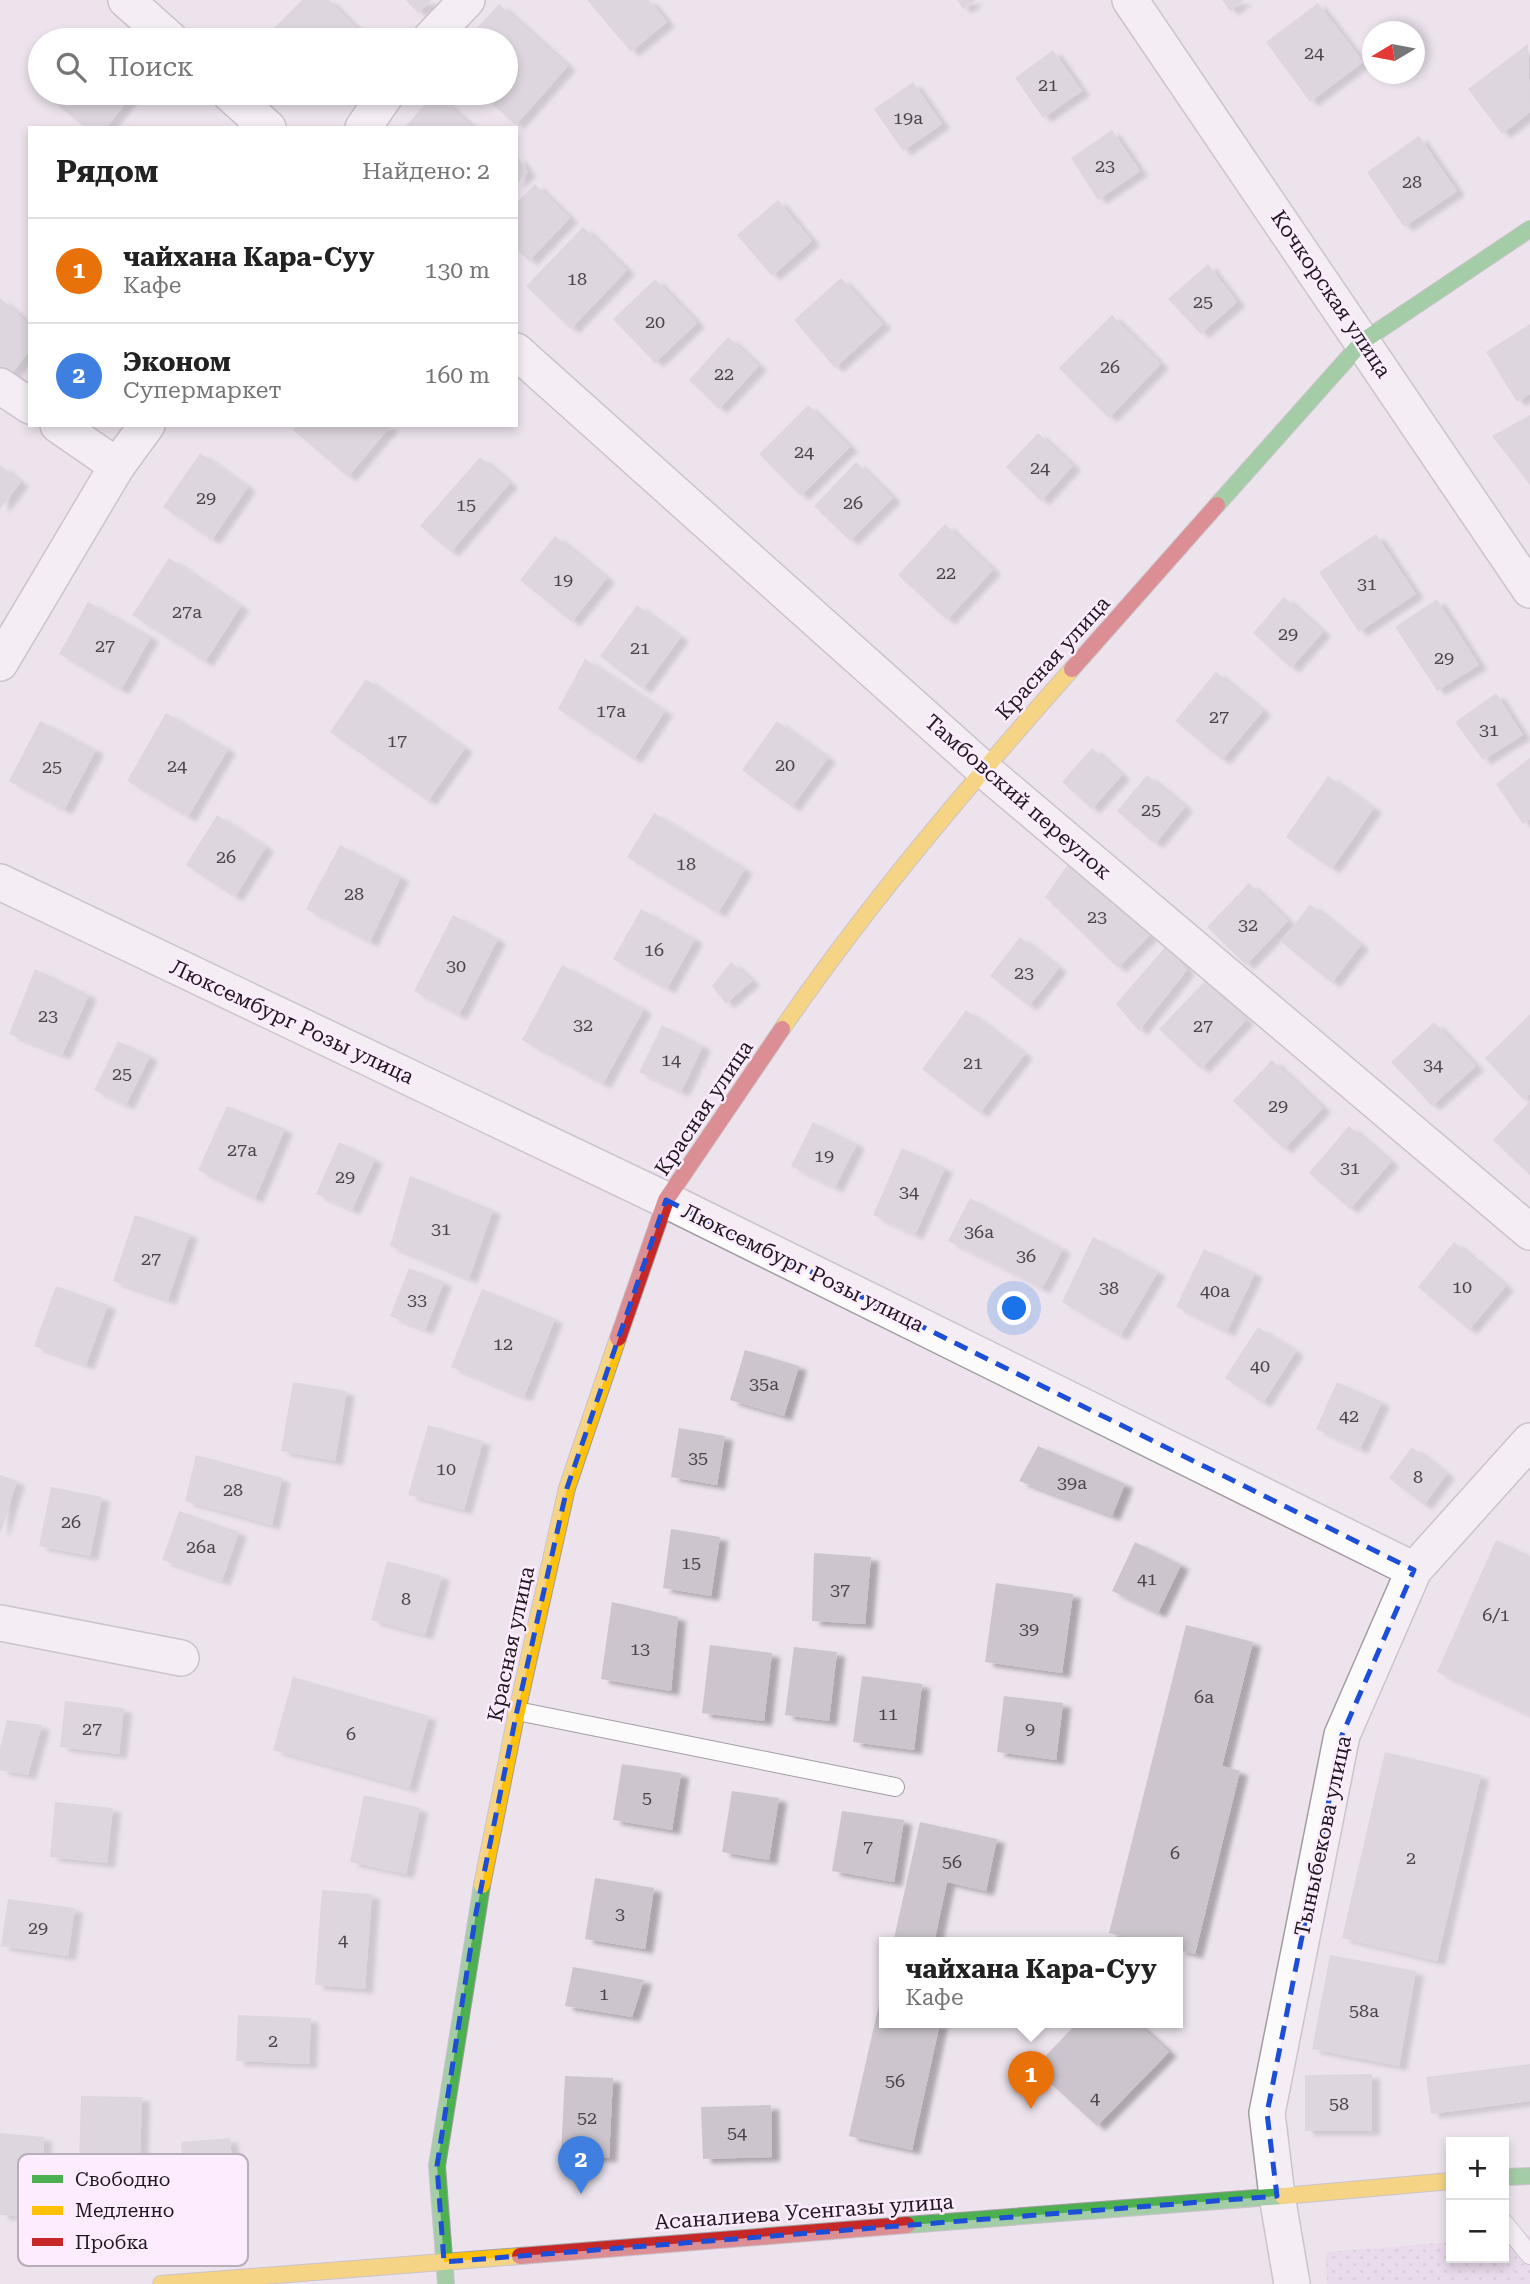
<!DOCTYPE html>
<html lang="ru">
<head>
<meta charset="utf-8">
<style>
  body { margin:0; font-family:"Roboto Serif",serif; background:#f6f6f6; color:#222 }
  .controls { position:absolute; right:21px; bottom:21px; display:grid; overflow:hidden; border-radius:0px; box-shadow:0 4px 10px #0003 }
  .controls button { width:63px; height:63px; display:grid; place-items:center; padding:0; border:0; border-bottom:2px solid #e0e0e0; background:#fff; color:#222; font:35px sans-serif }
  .compass { position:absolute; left:1362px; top:21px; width:63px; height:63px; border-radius:50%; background:#fff; box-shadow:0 4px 10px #0003; rotate:260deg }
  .you { position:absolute; left:1015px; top:1309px; width:24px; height:24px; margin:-18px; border:5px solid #fff; border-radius:50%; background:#1a73e8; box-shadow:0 0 0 10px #1a73e833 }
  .badge { display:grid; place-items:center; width:46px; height:46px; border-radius:50%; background:#db2777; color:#fff; font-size:23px; font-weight:700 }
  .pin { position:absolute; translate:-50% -58px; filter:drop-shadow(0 2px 4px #0008) }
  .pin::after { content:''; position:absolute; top:37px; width:24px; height:21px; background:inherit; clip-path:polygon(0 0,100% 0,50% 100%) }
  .popup { position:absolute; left:879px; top:1937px; width:304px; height:91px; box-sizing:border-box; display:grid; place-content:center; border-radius:0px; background:#fff; filter:drop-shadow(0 2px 5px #0005); font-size:23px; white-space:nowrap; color:#767676 }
  .popup b { font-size:26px; color:#222 }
  .popup::after { content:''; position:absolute; left:50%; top:100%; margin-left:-14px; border:14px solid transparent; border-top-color:#fff }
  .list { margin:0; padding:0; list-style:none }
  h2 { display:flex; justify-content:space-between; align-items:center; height:91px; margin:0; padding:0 28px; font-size:30px }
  h2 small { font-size:23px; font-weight:400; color:#767676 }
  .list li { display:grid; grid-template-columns:46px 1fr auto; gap:21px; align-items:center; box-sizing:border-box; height:105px; padding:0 28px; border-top:2px solid #e0e0e0 }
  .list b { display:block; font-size:26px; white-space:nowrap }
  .list p { margin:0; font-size:23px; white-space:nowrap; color:#767676 }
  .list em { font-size:23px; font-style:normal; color:#767676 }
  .icon { flex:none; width:38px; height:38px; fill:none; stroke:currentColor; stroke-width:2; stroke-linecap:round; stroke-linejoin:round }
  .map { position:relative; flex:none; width:1530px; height:2284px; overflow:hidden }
  .search { position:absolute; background:#fff; box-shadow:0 4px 10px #0003; left:28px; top:28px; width:490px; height:77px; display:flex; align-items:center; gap:18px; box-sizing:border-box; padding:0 24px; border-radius:38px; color:#767676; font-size:26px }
  .panel { position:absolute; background:#fff; box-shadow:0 4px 10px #0003; left:28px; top:126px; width:490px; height:301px; border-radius:0px }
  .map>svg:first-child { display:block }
</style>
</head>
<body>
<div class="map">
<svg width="1530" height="2284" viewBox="0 0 1530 2284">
  <defs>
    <pattern id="grass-dots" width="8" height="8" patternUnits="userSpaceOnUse" patternTransform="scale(1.75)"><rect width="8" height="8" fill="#e5d0e8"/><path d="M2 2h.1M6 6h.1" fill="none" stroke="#c4b2c7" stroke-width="1.8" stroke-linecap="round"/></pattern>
    <filter id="shadow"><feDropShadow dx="8" dy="4.5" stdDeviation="2" flood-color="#0004"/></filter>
  </defs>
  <rect width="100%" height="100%" fill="#ece3ec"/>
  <!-- grass -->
  <polygon fill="url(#grass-dots)" points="1530,2235 1530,2284 1327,2284 1326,2252 1451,2242 1451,2258 1504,2258 1504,2238"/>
  <!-- building -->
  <g fill="#ccc5cd" filter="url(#shadow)">
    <polygon points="302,0 329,0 361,33 354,40 273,40 267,35"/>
    <polygon points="406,0 432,0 418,13"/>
    <polygon points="587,0 649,0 667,22 631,52"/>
    <polygon points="957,0 976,0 963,9"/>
    <polygon points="1222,0 1244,0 1230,11"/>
    <polygon points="1318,3 1363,62 1310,102 1266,42"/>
    <polygon points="499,4 568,66 516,125 480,93 506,93 506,40 466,40"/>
    <polygon points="1528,44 1530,112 1502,134 1468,89"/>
    <polygon points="1053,50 1082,91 1043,118 1015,78"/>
    <polygon points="913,82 942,124 903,151 874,109"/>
    <polygon points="43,93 125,93 131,97 106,128 86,128"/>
    <polygon points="435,93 474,128 404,128"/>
    <polygon points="1112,130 1140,171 1098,200 1071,158"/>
    <polygon points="1419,136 1457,191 1404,227 1367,172"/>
    <polygon points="516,154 528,172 516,185"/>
    <polygon points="535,184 570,218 529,261 516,249 516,203"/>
    <polygon points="778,200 812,241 772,276 737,235"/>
    <polygon points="583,227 627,270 571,329 526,286"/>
    <polygon points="1208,264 1237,302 1201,334 1168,299"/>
    <polygon points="841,278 883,324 835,368 794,320"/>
    <polygon points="655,279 697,323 655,363 613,319"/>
    <polygon points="0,298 30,325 30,350 6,381 0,377"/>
    <polygon points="1112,315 1161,364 1109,418 1059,368"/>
    <polygon points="1530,324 1530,394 1517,402 1486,352"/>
    <polygon points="728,337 759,366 719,409 689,380"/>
    <polygon points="808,405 850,447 801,496 759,454"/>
    <polygon points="1530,415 1530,485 1492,436"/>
    <polygon points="297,425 388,425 390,427 348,477 293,430"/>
    <polygon points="1038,433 1073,466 1041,501 1006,467"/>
    <polygon points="200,453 248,487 212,540 163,507"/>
    <polygon points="480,457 510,483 451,552 420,526"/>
    <polygon points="856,462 893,498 850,541 814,506"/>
    <polygon points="0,465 21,482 0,509"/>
    <polygon points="945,524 993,570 947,620 898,575"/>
    <polygon points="1376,534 1416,594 1359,632 1319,572"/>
    <polygon points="555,536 607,578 572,622 520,580"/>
    <polygon points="169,558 241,606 205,662 132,615"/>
    <polygon points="1284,597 1323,632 1291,668 1253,633"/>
    <polygon points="1437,599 1479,665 1437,691 1395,627"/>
    <polygon points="88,602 151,637 121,690 59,654"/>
    <polygon points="637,605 681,637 643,689 600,656"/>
    <polygon points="585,659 665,711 634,759 558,709"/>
    <polygon points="1216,672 1263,711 1222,760 1175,721"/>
    <polygon points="366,679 465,748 428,801 330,732"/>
    <polygon points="1496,693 1523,735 1483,760 1455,722"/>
    <polygon points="166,713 228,749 188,817 127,781"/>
    <polygon points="40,721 96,750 64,810 9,781"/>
    <polygon points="777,721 828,758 792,807 742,770"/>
    <polygon points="1092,748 1122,775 1092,809 1062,782"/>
    <polygon points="1530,758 1530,819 1523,824 1496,784"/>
    <polygon points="1147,775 1185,807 1155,844 1117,811"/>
    <polygon points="1328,776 1374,808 1332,869 1286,837"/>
    <polygon points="654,813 745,869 718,913 627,857"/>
    <polygon points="217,815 266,847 235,897 186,865"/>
    <polygon points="340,845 401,877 370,942 306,909"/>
    <polygon points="1068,864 1151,934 1118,968 1045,897"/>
    <polygon points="1249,883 1288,921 1246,965 1207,927"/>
    <polygon points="1310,904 1361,945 1332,983 1281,942"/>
    <polygon points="641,909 695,939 667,989 613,959"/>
    <polygon points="453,915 498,939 459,1015 414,991"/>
    <polygon points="1020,937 1059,968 1029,1006 990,976"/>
    <polygon points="1166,946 1187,970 1139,1031 1116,1004"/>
    <polygon points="731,962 752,981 726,1004 712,986"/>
    <polygon points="562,965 644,1009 603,1084 522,1040"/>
    <polygon points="35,969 89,995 62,1055 9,1034"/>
    <polygon points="1205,981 1246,1020 1201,1069 1159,1029"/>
    <polygon points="966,1010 1025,1054 980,1113 922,1069"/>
    <polygon points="1530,1014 1530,1094 1524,1100 1485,1058"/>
    <polygon points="1434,1022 1476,1066 1432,1106 1391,1062"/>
    <polygon points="662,1025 703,1046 681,1092 639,1072"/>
    <polygon points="118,1041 150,1056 126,1105 94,1090"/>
    <polygon points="1272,1060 1323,1108 1284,1149 1233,1101"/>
    <polygon points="1530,1101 1530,1175 1493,1140"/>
    <polygon points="227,1106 285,1129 255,1199 198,1170"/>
    <polygon points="813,1122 857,1144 835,1188 791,1166"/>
    <polygon points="1349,1126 1391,1162 1350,1209 1309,1173"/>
    <polygon points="339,1142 375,1159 352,1210 316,1194"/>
    <polygon points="902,1148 945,1168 915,1235 873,1215"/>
    <polygon points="410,1176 493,1210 469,1279 390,1246"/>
    <polygon points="970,1198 1063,1249 1042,1289 988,1260 948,1241"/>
    <polygon points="135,1215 190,1234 168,1300 113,1281"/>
    <polygon points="1093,1237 1158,1272 1120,1336 1062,1302"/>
    <polygon points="1454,1242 1506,1286 1469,1330 1418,1287"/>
    <polygon points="1204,1249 1255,1273 1227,1332 1176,1307"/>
    <polygon points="409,1268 444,1282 425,1330 390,1316"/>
    <polygon points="56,1286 108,1305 86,1365 34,1346"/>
    <polygon points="482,1289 555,1319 524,1397 451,1367"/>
    <polygon points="1258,1327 1296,1351 1263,1403 1225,1378"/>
    <polygon points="745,1350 799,1366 784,1416 730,1400"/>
    <polygon points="293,1382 347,1391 335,1461 281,1451"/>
    <polygon points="1337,1382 1382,1402 1360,1449 1316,1429"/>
    <polygon points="428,1425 483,1441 464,1510 408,1495"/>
    <polygon points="679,1428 725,1436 717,1485 671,1477"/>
    <polygon points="1038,1446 1125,1484 1112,1516 1019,1481"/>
    <polygon points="1412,1447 1447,1474 1424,1505 1389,1478"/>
    <polygon points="196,1455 282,1478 272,1525 185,1501"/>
    <polygon points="0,1475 17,1481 1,1532 0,1532"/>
    <polygon points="51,1487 102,1497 90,1556 39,1546"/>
    <polygon points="179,1511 239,1532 222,1581 162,1560"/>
    <polygon points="671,1529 720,1537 711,1596 663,1588"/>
    <polygon points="1496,1540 1530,1556 1530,1715 1437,1672"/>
    <polygon points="1135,1542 1181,1565 1158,1613 1112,1591"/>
    <polygon points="814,1553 871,1557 865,1624 812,1621"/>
    <polygon points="387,1561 442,1576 425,1635 371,1620"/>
    <polygon points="996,1583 1073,1594 1062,1673 985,1662"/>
    <polygon points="612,1602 678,1617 671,1691 601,1679"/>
    <polygon points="1186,1625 1253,1642 1222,1766 1240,1771 1195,1954 1178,1950 1178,1943 1150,1943 1109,1933"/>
    <polygon points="710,1645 772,1653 764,1721 702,1713"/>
    <polygon points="794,1647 837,1652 829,1721 785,1715"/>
    <polygon points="862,1676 922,1684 914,1750 853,1742"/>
    <polygon points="293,1677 429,1716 409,1788 273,1750"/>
    <polygon points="1004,1696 1063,1703 1056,1760 997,1752"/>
    <polygon points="65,1701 124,1708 119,1754 60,1747"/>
    <polygon points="7,1720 42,1725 28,1775 0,1770 0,1748"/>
    <polygon points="1385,1752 1481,1775 1437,1961 1342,1938"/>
    <polygon points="622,1764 681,1773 672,1830 613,1820"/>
    <polygon points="732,1791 779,1798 769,1860 722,1852"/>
    <polygon points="364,1795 420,1808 406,1874 350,1862"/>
    <polygon points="55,1802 113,1808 107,1863 50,1857"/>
    <polygon points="842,1811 904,1820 894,1882 832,1871"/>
    <polygon points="920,1822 997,1839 986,1891 947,1882 934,1943 893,1943"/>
    <polygon points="595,1878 654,1888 645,1949 585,1939"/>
    <polygon points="322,1890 372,1894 365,1989 315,1985"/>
    <polygon points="8,1899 75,1908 68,1956 1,1946"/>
    <polygon points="1330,1955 1416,1971 1399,2066 1312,2049"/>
    <polygon points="573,1967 644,1980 632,2017 565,2006"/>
    <polygon points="883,1987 884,2023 940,2023 912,2150 849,2136"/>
    <polygon points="238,2015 311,2018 309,2064 236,2061"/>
    <polygon points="1077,2023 1137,2023 1169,2052 1097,2126 1034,2068"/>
    <polygon points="1530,2064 1530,2101 1431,2114 1426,2077"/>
    <polygon points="1372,2074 1372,2131 1305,2131 1305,2075"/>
    <polygon points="565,2076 613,2078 609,2158 561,2155"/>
    <polygon points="81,2096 142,2097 139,2196 78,2195"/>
    <polygon points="771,2105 772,2157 703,2159 701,2107"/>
    <polygon points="0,2133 44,2137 41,2218 0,2215"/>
    <polygon points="230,2138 235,2193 186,2197 181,2142"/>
    <polygon points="148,2165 173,2166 174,2224 148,2225"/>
  </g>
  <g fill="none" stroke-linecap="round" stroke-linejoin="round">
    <defs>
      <g id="lane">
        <polyline points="517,1711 895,1787"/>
        <polyline points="1504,2223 1530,2255"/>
      </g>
      <g id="street">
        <polyline points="126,0 171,40"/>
        <polyline points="1130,0 1530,590"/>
        <polyline points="429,40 467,0"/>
        <polyline points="229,93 268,128"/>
        <polyline points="363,128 387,93"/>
        <polyline points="516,351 983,769 1530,1232"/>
        <polyline points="0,386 30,406"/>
        <polyline points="58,425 117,466"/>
        <polyline points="0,663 117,466 147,425"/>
        <polyline points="0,882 666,1200 1414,1570"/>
        <polyline points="0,1623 181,1658"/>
        <polyline points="1292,2284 1277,2196 1267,2113 1342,1735 1414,1570 1530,1441"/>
      </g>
      <g id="fast">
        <polyline points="1217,505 1363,341 1530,229"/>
        <polyline points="1504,2177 1530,2176"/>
        <polyline points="907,2225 1283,2196"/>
        <polyline points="446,2284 437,2166 482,1885"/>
      </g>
      <g id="slow">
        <path d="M782,1029C869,902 970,784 1072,669"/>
        <polyline points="482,1885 517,1711 567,1488 618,1338"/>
        <polyline points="1283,2196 1451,2181"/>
        <polyline points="161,2284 520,2256"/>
      </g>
      <g id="jam">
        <polyline points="1072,669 1217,505"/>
        <polyline points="618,1338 666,1200 782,1029"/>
        <polyline points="520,2256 907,2225"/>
      </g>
    </defs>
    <!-- lane casing -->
    <use href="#lane" stroke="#a39da3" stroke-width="20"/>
    <!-- street casing -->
    <use href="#street" stroke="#a39da3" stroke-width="38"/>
    <!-- fast casing -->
    <use href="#fast" stroke="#a39da3" stroke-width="18"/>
    <!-- slow casing -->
    <use href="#slow" stroke="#a39da3" stroke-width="18"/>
    <!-- jam casing -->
    <use href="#jam" stroke="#a39da3" stroke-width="18"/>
    <!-- lane -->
    <use href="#lane" stroke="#fcfbfc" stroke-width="18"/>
    <!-- street -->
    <use href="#street" stroke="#fcfbfc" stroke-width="35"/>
    <!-- fast -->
    <use href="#fast" stroke="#4caf50" stroke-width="16"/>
    <!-- slow -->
    <use href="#slow" stroke="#ffc107" stroke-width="16"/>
    <!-- jam -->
    <use href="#jam" stroke="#c62828" stroke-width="16"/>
  </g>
  <!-- marked area -->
  <path d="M0 0H1530V2284H0ZM666,1200L1414,1570L1342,1735L1267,2113L1277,2196L444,2262L437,2166L476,1913L517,1711L567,1488Z" fill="#ece3ec" fill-opacity=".55" fill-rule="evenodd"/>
  <path fill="none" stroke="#1d4ed8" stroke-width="5" stroke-dasharray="14 9" stroke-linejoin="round" d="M666,1200L1414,1570L1342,1735L1267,2113L1277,2196L444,2262L437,2166L476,1913L517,1711L567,1488Z"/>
  <g text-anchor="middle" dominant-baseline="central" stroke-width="5" stroke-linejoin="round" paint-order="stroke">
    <!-- number labels -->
    <g font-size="18" fill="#4b454b">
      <text x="1314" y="52">24</text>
      <text x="1048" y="84">21</text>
      <text x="908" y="117">19а</text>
      <text x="1105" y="165">23</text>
      <text x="1412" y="181">28</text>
      <text x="577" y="278">18</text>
      <text x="1203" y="301">25</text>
      <text x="655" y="321">20</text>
      <text x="1110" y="366">26</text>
      <text x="724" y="373">22</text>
      <text x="804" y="451">24</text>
      <text x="1040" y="467">24</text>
      <text x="206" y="497">29</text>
      <text x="853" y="502">26</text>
      <text x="466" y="504">15</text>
      <text x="946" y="572">22</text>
      <text x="563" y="579">19</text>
      <text x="1367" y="583">31</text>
      <text x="187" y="611">27a</text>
      <text x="1288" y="633">29</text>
      <text x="105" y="645">27</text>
      <text x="640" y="647">21</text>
      <text x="1444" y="657">29</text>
      <text x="611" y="710">17a</text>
      <text x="1219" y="716">27</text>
      <text x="1489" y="729">31</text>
      <text x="397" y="740">17</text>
      <text x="785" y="764">20</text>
      <text x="177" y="765">24</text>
      <text x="52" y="766">25</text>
      <text x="1151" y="809">25</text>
      <text x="226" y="856">26</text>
      <text x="686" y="863">18</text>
      <text x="354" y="893">28</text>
      <text x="1097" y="916">23</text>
      <text x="1248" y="924">32</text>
      <text x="654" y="949">16</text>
      <text x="456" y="965">30</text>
      <text x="1024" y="972">23</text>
      <text x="48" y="1015">23</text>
      <text x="583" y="1024">32</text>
      <text x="1203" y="1025">27</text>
      <text x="671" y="1059">14</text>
      <text x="973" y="1062">21</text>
      <text x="1433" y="1064">34</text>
      <text x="122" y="1073">25</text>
      <text x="1278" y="1105">29</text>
      <text x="242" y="1149">27a</text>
      <text x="824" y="1155">19</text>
      <text x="1350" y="1167">31</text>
      <text x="345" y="1176">29</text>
      <text x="909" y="1191">34</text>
      <text x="441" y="1228">31</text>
      <text x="979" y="1231">36а</text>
      <text x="1026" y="1255">36</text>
      <text x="151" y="1258">27</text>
      <text x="1462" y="1286">10</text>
      <text x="1109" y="1287">38</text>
      <text x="1215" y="1290">40а</text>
      <text x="417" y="1299">33</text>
      <text x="503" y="1343">12</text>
      <text x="1260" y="1365">40</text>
      <text x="764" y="1383">35a</text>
      <text x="1349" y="1415">42</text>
      <text x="698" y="1457">35</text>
      <text x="446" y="1468">10</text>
      <text x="1418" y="1476">8</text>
      <text x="1072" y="1482">39a</text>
      <text x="233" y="1489">28</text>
      <text x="71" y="1521">26</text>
      <text x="201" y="1546">26a</text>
      <text x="691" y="1562">15</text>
      <text x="1147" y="1578">41</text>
      <text x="840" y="1589">37</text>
      <text x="406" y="1598">8</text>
      <text x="1496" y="1614">6/1</text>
      <text x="1029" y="1628">39</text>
      <text x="640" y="1648">13</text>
      <text x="1204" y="1696">6a</text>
      <text x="888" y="1713">11</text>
      <text x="92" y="1728">27</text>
      <text x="1030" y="1728">9</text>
      <text x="351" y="1733">6</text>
      <text x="647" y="1797">5</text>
      <text x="868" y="1846">7</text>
      <text x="1175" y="1852">6</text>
      <text x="1411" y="1857">2</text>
      <text x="952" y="1861">56</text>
      <text x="620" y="1913">3</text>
      <text x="38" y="1927">29</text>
      <text x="343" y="1939">4</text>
      <text x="604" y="1993">1</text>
      <text x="1364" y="2010">58a</text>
      <text x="273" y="2040">2</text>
      <text x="895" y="2080">56</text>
      <text x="1095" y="2097">4</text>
      <text x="1339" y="2103">58</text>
      <text x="587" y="2117">52</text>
      <text x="737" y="2132">54</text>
    </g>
    <!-- street labels -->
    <g font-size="21" fill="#201a20" stroke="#fcecfe">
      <text transform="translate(1331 294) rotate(56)">Кочкорская улица</text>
      <text transform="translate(1053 658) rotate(-48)">Красная улица</text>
      <text transform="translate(1018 797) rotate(41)">Тамбовский переулок</text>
      <text transform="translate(292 1022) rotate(25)">Люксембург Розы улица</text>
      <text transform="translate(704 1108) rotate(-56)">Красная улица</text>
      <text transform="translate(803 1268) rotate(26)">Люксембург Розы улица</text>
      <text transform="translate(511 1644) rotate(-78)">Красная улица</text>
      <text transform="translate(1323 1836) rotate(-78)">Тыныбекова улица</text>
      <text transform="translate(804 2212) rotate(-4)">Асаналиева Усенгазы улица</text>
    </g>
  </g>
  <!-- legend -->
  <rect x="18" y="2154" width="230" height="112" rx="10" fill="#fcecfe" stroke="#baadbb" stroke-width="2"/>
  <rect x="32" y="2175" width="31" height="8" fill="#4caf50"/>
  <rect x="32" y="2206" width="31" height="9" fill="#ffc107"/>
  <rect x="32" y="2238" width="31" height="8" fill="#c62828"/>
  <g font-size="19" fill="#201a20">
    <text x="75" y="2186">Свободно</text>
    <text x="75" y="2217">Медленно</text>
    <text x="75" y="2249">Пробка</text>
  </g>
</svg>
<div class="controls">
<button>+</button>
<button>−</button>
</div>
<svg class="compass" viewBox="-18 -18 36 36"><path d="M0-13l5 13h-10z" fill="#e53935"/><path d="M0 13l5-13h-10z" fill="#767676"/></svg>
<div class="you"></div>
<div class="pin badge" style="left:1031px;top:2109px;background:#e8710a">1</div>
<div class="popup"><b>чайхана Кара-Суу</b>Кафе</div>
<div class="pin badge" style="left:581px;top:2194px;background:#3f7fe0">2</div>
<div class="search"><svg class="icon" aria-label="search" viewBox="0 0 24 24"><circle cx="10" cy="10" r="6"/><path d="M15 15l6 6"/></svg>Поиск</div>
<section class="panel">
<h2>Рядом<small>Найдено: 2</small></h2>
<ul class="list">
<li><span class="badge" style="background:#e8710a">1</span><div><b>чайхана Кара-Суу</b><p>Кафе</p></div><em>130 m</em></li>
<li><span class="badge" style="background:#3f7fe0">2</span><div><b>Эконом</b><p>Супермаркет</p></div><em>160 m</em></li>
</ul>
</section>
</div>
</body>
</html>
